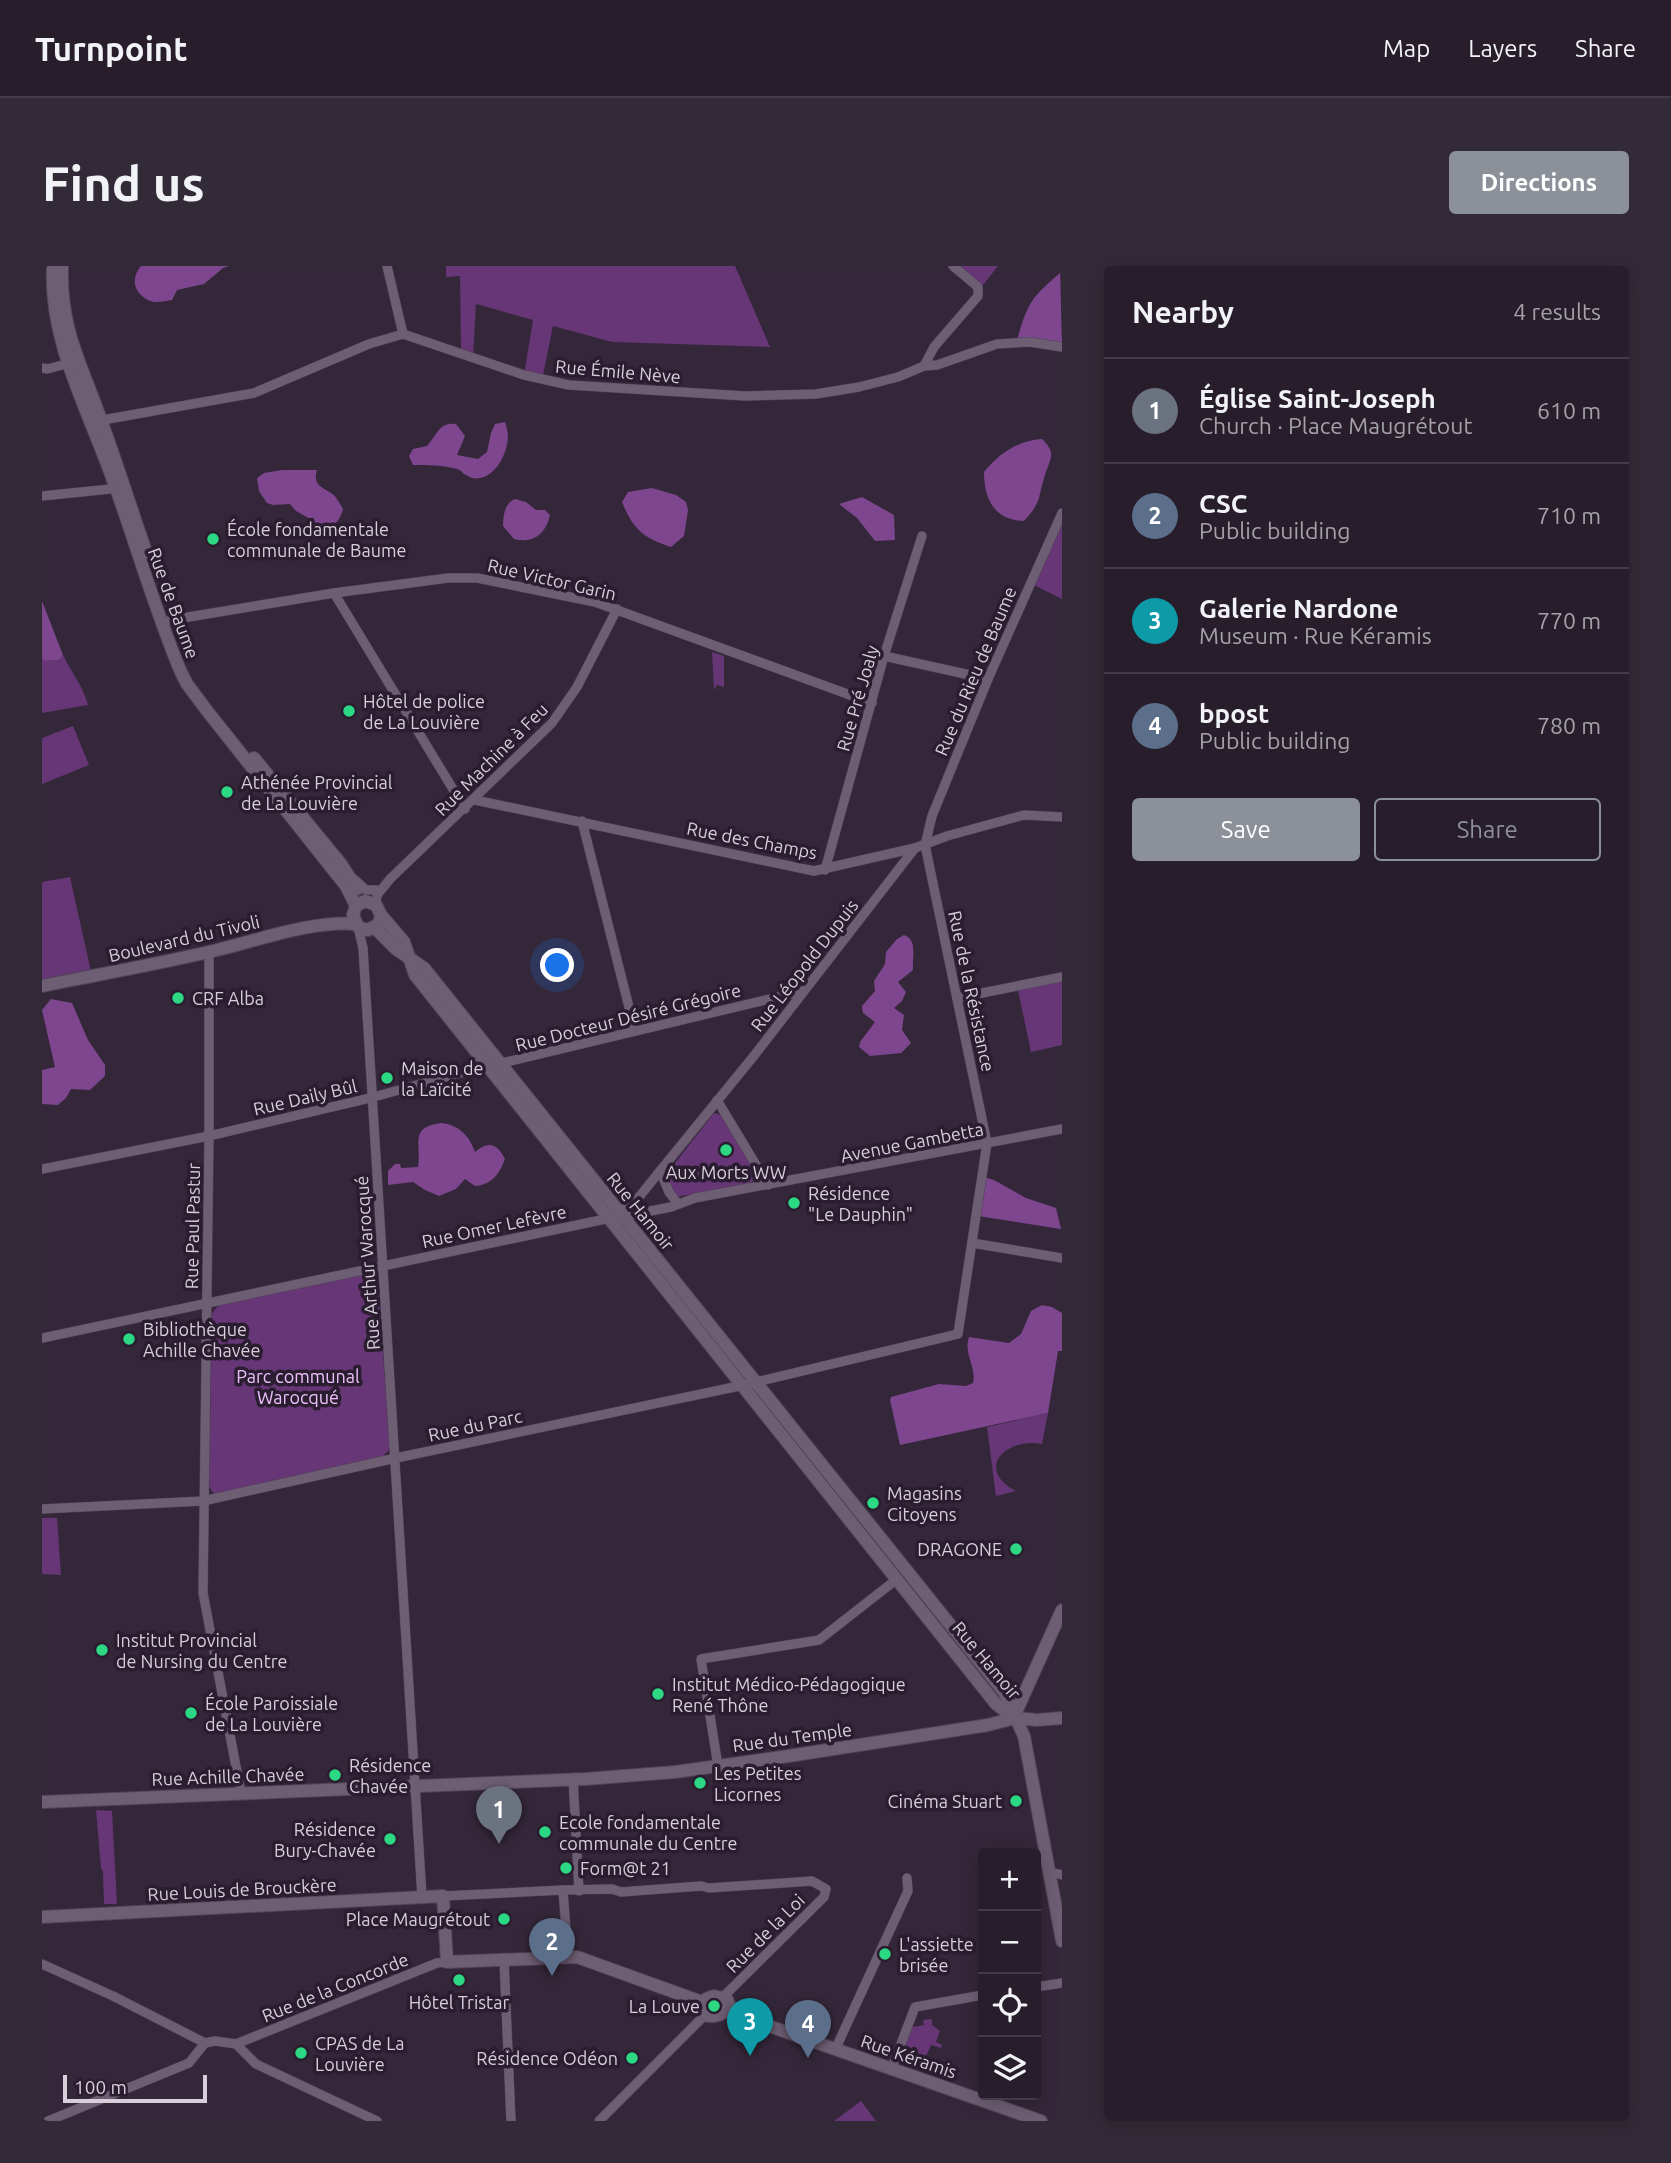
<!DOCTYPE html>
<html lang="en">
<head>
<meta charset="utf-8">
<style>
  body { margin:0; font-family:Ubuntu,sans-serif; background:#332a37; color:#f1f3f6 }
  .controls { position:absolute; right:21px; bottom:21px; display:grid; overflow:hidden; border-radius:7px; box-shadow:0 4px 18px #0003 }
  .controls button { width:63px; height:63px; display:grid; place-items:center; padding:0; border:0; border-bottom:2px solid #433b47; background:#271d2b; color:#f1f3f6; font:35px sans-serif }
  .scale { position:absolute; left:21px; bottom:18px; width:144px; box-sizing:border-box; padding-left:7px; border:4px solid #d7ceda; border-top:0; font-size:19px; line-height:24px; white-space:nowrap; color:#d7ceda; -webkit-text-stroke:5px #2a1d2f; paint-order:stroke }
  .you { position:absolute; left:516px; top:700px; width:24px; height:24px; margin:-18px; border:5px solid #fff; border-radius:50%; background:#1a73e8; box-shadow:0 0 0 10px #1a73e833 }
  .badge { display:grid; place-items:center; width:46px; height:46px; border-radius:50%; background:#8c9099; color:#fff; font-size:23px; font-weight:700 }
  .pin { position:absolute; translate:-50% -58px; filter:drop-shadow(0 2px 4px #0008) }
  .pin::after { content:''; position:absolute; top:37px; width:24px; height:21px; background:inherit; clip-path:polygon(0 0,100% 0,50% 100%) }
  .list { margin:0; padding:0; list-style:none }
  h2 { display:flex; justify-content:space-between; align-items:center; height:91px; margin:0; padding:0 28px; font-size:30px }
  h2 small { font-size:23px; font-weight:400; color:#a4a2a9 }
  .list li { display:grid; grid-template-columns:46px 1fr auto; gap:21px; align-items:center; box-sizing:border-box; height:105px; padding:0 28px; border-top:2px solid #433b47 }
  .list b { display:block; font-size:26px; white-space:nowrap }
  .list p { margin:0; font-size:23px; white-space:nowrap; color:#a4a2a9 }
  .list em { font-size:23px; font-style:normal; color:#a4a2a9 }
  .actions { display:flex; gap:14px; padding:21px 28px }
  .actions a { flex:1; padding:16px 0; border:2px solid #8c9099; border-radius:7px; text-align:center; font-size:24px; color:#8c9099 }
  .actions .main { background:#8c9099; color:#fff }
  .icon { flex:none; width:38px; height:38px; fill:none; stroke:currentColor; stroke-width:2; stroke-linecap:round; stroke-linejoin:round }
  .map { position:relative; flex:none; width:1020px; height:1855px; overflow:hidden; border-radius:7px }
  header { display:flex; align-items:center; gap:42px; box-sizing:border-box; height:98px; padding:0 35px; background:#271d2b; border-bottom:2px solid #433b47 }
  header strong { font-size:33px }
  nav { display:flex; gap:38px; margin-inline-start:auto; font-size:24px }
  .intro { display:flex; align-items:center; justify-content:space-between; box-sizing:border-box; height:168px; padding:0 42px }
  h1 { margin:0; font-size:49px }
  .button { padding:18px 32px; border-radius:7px; background:#8c9099; color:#fff; font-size:24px; font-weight:700 }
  main { display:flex; gap:42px; padding:0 42px }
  aside { flex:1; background:#271d2b; border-radius:7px; box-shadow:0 4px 18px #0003 }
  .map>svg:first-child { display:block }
</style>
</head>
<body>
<header>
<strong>Turnpoint</strong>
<nav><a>Map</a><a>Layers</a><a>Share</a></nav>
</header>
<div class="intro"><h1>Find us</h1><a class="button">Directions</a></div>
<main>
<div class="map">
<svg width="1020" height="1855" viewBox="0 0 1020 1855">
  <rect width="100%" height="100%" fill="#342739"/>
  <!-- green -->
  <g fill="#663676">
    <polygon points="404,0 693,0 728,81 570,76 511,60 500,114 482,109 491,54 434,38 431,90 419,86 418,10 404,11"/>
    <polygon points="911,0 956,0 941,19 936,21"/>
    <polygon points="1020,247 1020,333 988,317"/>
    <polygon points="670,386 682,390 682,421 675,419 672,424"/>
    <path d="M21,389C29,406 41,420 46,439L0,447V393L4,395L17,394Z"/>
    <polygon points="31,460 47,499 0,518 0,472"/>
    <polygon points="28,611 50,710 0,720 0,616"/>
    <polygon points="1020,711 1020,779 989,786 975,720"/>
    <polygon points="672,847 680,849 717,912 703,919 634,931 623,910"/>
    <path d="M321,1008C330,1009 334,1012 336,1021L348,1183L340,1191L172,1228L167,1220L170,1047L177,1039Z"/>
    <path d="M1006,1147L1000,1178C964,1171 932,1203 974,1225L954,1230L945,1161Z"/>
    <polygon points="0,1252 15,1252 19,1309 0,1308"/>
    <polygon points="54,1544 70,1545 75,1638 62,1638 61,1606 59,1602"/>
    <polygon points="890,1753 890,1759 898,1765 894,1776 900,1779 899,1782 889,1779 879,1802 858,1795 870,1761 882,1759 881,1754"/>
    <polygon points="819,1835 834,1855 792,1855"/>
  </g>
  <!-- forest -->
  <g fill="#7d468f">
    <path d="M99,0H187L181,2L162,18L135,24L130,34C123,35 113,38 106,34C91,26 89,12 99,0Z"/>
    <path d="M1018,0L1020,79L975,74C986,36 989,32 1018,7Z"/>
    <path d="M463,156C468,170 466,180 460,193C453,206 439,219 424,209C417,205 423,206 415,203C401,199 386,199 371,199L367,190L371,183L385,180C395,169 397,156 414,158L423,170L415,189L436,193L445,186L449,167L453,158Z"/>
    <path d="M1000,173C1015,187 1008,193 1003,209C995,233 1001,234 982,255C952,254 942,233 942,206C958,187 975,175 1000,173Z"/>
    <path d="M240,204H275C271,219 278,220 289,227C294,230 298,238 301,243C298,254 292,262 280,265L273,261L270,254L254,245L248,238L231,239L225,237L217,225L215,212L222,207Z"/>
    <path d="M610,222L634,229L644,236L646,244L642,270L629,281C601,272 591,263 580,236L586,226Z"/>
    <polygon points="820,231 852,249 853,274 833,275 815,252 797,238"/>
    <path d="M473,233L484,236L494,244H503L508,249C504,268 491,278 472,273L461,260C461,249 463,237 473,233Z"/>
    <polygon points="0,335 21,389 17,394 3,395 0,393"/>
    <path d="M862,669C876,674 870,691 871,704L856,716L864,726L860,735L852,742L862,749L860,764L869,777L859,787L828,790L817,781L818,776L833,756L821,747L820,740L833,725L832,715L843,698L844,686L855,673Z"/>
    <polygon points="9,733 30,737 46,774 63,799 63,810 48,824 29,823 24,832 16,839 0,838 0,804 13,801 0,744"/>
    <path d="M399,857C417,859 427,869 433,886C446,875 455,877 463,893C457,909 449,919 433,920L423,913L414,923L397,930L383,924L371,916L346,919V905L353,898H358L359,902L376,901C380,879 366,861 399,857Z"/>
    <polygon points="942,911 952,914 984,932 1014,942 1019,963 936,950"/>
    <path d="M1000,1039L1010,1041L1020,1047V1085H1016L1006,1147L858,1179L848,1134L849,1131L897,1118L924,1120L931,1117C935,1101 921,1088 927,1071L967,1077L979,1068L989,1045Z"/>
  </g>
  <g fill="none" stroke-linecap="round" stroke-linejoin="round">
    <defs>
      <g id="street">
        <polyline points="345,0 361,68"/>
        <polyline points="882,100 892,81 936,30 936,21 911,0"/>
        <polyline points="0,102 5,103 32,96"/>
        <polyline points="55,155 212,127 327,78 361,68 482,109 527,119 703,130 774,128 817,121 856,111 882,100 895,99 955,78 988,76 1020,81"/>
        <polyline points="0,230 78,222"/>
        <polyline points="292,327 423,543"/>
        <polyline points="128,354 292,327 406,312 435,312 553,336 830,437"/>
        <polyline points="842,390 946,413"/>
        <polyline points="433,534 772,605 873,582 905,570 982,549 1020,551"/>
        <polyline points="540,555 593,765"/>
        <polyline points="783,604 842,390 880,270"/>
        <polyline points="312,613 324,624 334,624"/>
        <polyline points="334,639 335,629 348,613 510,457 535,421 575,343"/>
        <path d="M316,661L321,682C339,999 363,1315 380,1631"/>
        <polyline points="167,686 167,870 161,1327 199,1527"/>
        <polyline points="915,732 1020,711"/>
        <polyline points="460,797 761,725"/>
        <polyline points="675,834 726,919"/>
        <polyline points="0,903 167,870 328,832 447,799"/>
        <polyline points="618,905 627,926 636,938"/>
        <polyline points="578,951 629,941 653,932 1020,863"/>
        <polyline points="930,977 1020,992"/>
        <polyline points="0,1072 573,951 578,945 593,936 618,905 711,791 873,582"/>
        <polyline points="0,1243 161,1235 354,1192 702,1119 916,1068 945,877 883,579 890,550 946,413 1020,247"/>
        <polyline points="676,1500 659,1393 777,1374 855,1313"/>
        <polyline points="531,1512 537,1625"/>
        <polyline points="1008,1606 1020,1609"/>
        <polyline points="521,1624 526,1691"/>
        <polyline points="401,1630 521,1624 570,1623 579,1626 659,1620 667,1622 770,1615 784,1623 782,1631 681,1731"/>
        <polyline points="462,1694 469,1855"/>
        <polyline points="0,1698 71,1730 163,1777"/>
        <polyline points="994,1721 1020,1717"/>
        <polyline points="163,1777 173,1775 194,1778 214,1798 335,1855"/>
        <polyline points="194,1778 395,1697 405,1696"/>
        <polyline points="793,1784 866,1625 865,1612"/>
        <polyline points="849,1804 873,1741 941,1729"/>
        <polyline points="6,1855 147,1797 163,1777"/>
        <polyline points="557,1855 663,1749"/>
      </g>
      <g id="secondary">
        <path d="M11,0C7,70 41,134 65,198C91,266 110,337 138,404L145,418L166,446L304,620L314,640"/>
        <path d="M20,0C18,63 39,97 59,154C75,198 89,242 104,286"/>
        <polyline points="212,492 299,598 315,623"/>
        <polyline points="339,649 337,658 326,664 316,661 311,649 314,640 323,635 334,639 339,649 362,676 373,709 954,1438 971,1451"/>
        <polyline points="333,662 354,683 382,702 962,1426 982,1470 1020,1675"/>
        <path d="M0,720C58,708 117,698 175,684C216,674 273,654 313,658"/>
        <polyline points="974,1446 1020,1344"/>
        <polyline points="0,1536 543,1513 633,1506 740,1491 946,1459 973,1452 995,1454 1020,1452"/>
        <polyline points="0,1651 401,1630 405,1696 535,1691 660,1736"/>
        <path d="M672,1730L685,1733L687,1738C684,1749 673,1752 662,1749L658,1745C657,1736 664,1732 672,1730Z"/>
        <polyline points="684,1745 999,1855"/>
      </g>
    </defs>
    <!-- street casing -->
    <use href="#street" stroke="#504454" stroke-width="10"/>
    <!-- secondary casing -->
    <use href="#secondary" stroke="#504454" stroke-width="14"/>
    <!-- street -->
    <use href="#street" stroke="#6e5e73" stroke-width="9"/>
    <!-- secondary -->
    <use href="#secondary" stroke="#6e5e73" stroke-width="12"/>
  </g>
  <!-- markers -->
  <g fill="#2cd884" stroke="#2a1d2f" stroke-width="2.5">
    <circle cx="171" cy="273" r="7"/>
    <circle cx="307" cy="445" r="7"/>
    <circle cx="185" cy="526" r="7"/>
    <circle cx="136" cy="732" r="7"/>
    <circle cx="345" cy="812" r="7"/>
    <circle cx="684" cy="884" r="7"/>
    <circle cx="752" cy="937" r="7"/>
    <circle cx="87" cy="1073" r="7"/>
    <circle cx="831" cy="1237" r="7"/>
    <circle cx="974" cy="1283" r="7"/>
    <circle cx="60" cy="1384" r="7"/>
    <circle cx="616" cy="1428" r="7"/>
    <circle cx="149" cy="1447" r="7"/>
    <circle cx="293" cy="1509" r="7"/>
    <circle cx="658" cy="1517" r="7"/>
    <circle cx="974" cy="1535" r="7"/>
    <circle cx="503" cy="1566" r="7"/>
    <circle cx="348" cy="1573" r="7"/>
    <circle cx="524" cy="1602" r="7"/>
    <circle cx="462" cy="1653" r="7"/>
    <circle cx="843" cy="1688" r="7"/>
    <circle cx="417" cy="1714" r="7"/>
    <circle cx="672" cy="1740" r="7"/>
    <circle cx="259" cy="1787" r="7"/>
    <circle cx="590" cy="1792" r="7"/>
  </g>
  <g text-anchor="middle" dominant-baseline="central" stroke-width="7" stroke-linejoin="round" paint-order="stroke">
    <!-- street labels -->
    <g font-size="18" fill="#d7ceda" stroke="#2a1d2f">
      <text transform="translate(576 105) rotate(5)">Rue Émile Nève</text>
      <text transform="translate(510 313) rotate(13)">Rue Victor Garin</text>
      <text transform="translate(132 337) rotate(70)">Rue de Baume</text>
      <text transform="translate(933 405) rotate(-67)">Rue du Rieu de Baume</text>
      <text transform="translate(815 432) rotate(-74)">Rue Pré Joaly</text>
      <text transform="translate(449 493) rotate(-45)">Rue Machine à Feu</text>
      <text transform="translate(710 574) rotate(11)">Rue des Champs</text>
      <text transform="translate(142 672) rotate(-13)">Boulevard du Tivoli</text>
      <text transform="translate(762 699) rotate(-52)">Rue Léopold Dupuis</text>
      <text transform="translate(930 725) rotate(78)">Rue de la Résistance</text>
      <text transform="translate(586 751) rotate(-14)">Rue Docteur Désiré Grégoire</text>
      <text transform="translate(263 831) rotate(-13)">Rue Daily Bûl</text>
      <text transform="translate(870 876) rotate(-11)">Avenue Gambetta</text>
      <text transform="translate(599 945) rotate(51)">Rue Hamoir</text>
      <text transform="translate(150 960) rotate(-89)">Rue Paul Pastur</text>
      <text transform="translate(452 960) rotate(-12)">Rue Omer Lefèvre</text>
      <text transform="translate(325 997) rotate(-94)">Rue Arthur Warocqué</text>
      <text transform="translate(433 1159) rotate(-12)">Rue du Parc</text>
      <text transform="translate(945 1394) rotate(50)">Rue Hamoir</text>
      <text transform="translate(750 1471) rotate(-8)">Rue du Temple</text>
      <text transform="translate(186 1510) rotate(-2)">Rue Achille Chavée</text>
      <text transform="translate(200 1623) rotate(-3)">Rue Louis de Brouckère</text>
      <text transform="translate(723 1667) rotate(-45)">Rue de la Loi</text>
      <text transform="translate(293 1721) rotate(-22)">Rue de la Concorde</text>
      <text transform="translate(867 1790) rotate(19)">Rue Kéramis</text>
    </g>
    <!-- poi labels -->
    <g font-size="18" fill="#d7ceda" stroke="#2a1d2f" text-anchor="start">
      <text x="185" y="263">École fondamentale<tspan x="185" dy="21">communale de Baume</tspan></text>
      <text x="321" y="435">Hôtel de police<tspan x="321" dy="21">de La Louvière</tspan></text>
      <text x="199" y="516">Athénée Provincial<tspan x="199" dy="21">de La Louvière</tspan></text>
      <text x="150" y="732">CRF Alba</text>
      <text x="359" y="802">Maison de<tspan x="359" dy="21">la Laïcité</tspan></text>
      <text x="684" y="906" text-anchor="middle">Aux Morts WW</text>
      <text x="766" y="927">Résidence<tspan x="766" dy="21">"Le Dauphin"</tspan></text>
      <text x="101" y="1063">Bibliothèque<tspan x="101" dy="21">Achille Chavée</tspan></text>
      <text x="845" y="1227">Magasins<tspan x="845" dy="21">Citoyens</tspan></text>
      <text x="960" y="1283" text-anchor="end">DRAGONE</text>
      <text x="74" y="1374">Institut Provincial<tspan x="74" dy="21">de Nursing du Centre</tspan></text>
      <text x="630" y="1418">Institut Médico-Pédagogique<tspan x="630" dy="21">René Thône</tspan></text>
      <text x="163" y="1437">École Paroissiale<tspan x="163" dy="21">de La Louvière</tspan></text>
      <text x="307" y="1499">Résidence<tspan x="307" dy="21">Chavée</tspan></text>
      <text x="672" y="1507">Les Petites<tspan x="672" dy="21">Licornes</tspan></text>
      <text x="960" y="1535" text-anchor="end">Cinéma Stuart</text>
      <text x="517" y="1556">Ecole fondamentale<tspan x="517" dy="21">communale du Centre</tspan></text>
      <text x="334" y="1563" text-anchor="end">Résidence<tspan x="334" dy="21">Bury-Chavée</tspan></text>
      <text x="538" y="1602">Form@t 21</text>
      <text x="448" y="1653" text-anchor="end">Place Maugrétout</text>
      <text x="857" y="1678">L'assiette<tspan x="857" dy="21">brisée</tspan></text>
      <text x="417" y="1736" text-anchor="middle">Hôtel Tristar</text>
      <text x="658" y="1740" text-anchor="end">La Louve</text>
      <text x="273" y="1777">CPAS de La<tspan x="273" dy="21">Louvière</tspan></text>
      <text x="576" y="1792" text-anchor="end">Résidence Odéon</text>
    </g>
    <!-- park labels -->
    <g font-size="18" fill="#ecc0fb" stroke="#2a1d2f">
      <text x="256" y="1110">Parc communal<tspan x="256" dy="21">Warocqué</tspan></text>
    </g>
  </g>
</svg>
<div class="controls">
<button>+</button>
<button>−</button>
<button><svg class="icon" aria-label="locate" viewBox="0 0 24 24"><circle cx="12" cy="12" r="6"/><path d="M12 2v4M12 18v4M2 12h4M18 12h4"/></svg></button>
<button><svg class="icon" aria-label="layers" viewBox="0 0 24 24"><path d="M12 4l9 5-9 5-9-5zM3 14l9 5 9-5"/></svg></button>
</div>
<div class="scale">100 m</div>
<div class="you"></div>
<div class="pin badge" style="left:457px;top:1578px;background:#6b7280">1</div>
<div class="pin badge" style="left:510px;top:1710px;background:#5c6f8a">2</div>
<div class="pin badge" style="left:708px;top:1790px;background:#0f9aa8">3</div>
<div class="pin badge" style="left:766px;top:1792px;background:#5c6f8a">4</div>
</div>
<aside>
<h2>Nearby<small>4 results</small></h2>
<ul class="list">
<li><span class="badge" style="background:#6b7280">1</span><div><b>Église Saint-Joseph</b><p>Church · Place Maugrétout</p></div><em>610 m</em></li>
<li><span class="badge" style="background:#5c6f8a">2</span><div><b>CSC</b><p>Public building</p></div><em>710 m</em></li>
<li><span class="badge" style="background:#0f9aa8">3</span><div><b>Galerie Nardone</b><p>Museum · Rue Kéramis</p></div><em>770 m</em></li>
<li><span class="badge" style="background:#5c6f8a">4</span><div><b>bpost</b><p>Public building</p></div><em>780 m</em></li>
</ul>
<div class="actions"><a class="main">Save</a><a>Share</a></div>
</aside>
</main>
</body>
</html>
